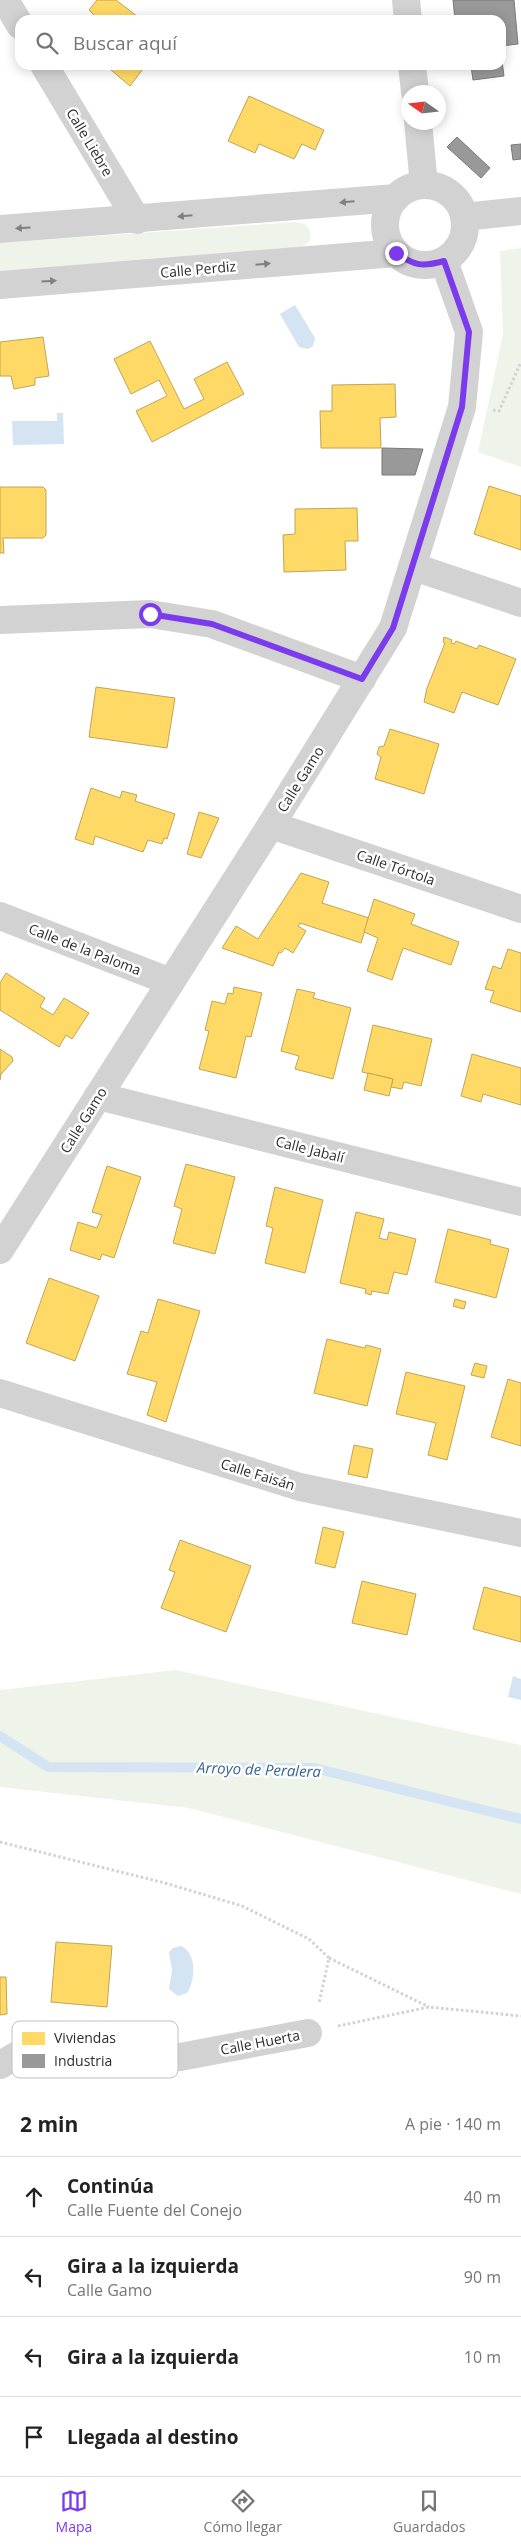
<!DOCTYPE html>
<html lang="es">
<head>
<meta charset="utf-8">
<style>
  body { margin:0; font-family:"Open Sans",sans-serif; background:#f6f6f6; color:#222 }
  .compass { position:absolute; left:401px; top:85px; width:45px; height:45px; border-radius:50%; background:#fff; box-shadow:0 2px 12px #0003; rotate:284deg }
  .stop { position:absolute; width:15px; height:15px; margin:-11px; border:4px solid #7c3aed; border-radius:50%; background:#fff }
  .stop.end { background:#7c3aed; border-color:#fff; box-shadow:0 1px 5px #0008 }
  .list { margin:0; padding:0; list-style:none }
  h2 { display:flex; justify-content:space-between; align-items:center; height:65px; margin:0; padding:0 20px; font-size:21px }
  h2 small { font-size:16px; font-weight:400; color:#767676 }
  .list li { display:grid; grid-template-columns:32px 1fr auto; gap:15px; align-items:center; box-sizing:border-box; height:80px; padding:0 20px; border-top:1px solid #e0e0e0 }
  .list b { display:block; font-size:19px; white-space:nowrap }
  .list p { margin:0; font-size:16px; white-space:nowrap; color:#767676 }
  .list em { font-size:16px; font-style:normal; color:#767676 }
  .icon { flex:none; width:28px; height:28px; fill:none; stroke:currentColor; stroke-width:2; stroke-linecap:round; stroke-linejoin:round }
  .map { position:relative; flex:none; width:521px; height:2091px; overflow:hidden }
  .search { position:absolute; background:#fff; box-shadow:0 2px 12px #0003; left:15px; right:15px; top:15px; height:55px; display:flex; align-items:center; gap:12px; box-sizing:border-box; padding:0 18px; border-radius:15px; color:#767676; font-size:19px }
  .sheet { height:385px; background:#fff }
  nav { display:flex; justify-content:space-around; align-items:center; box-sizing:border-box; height:70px; border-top:1px solid #e0e0e0; background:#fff; font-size:14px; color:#767676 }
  nav a { display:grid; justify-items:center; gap:2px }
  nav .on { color:#7c3aed }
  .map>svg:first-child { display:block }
</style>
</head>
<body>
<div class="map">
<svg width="521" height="2091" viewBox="0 0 521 2091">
  <rect width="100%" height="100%" fill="#fff"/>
  <!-- green -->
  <g fill="#eef4ea">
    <path d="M296,222C307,223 312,229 310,241L299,249L0,273V243Z"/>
    <polygon points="521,248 521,467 478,452 503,334 500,251"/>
    <polygon points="176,1670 521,1745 521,1894 189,1808 0,1787 0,1690"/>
  </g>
  <!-- water -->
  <g fill="#d5e4f2">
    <polygon points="295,305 315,338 313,346 308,349 299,347 280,314"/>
    <polygon points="57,413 63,413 64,444 13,445 12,421 57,421"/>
    <polygon points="513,1676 521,1679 521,1700 508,1697"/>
    <path d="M181,1946C197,1953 196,1980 187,1993L178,1996L169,1989L172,1970L169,1952L173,1948Z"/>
  </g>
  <!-- homes -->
  <g fill="#ffd966" stroke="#c0a555">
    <polygon points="97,0 116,0 142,20 94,20 96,17 89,10"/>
    <polygon points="105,65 146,65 130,86"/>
    <polygon points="249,96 324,130 315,150 302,144 294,159 259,144 255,153 228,141"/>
    <polygon points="43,337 49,376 35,378 35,385 14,389 11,376 0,376 0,342"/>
    <polygon points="150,341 184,409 204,399 194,379 227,362 244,394 152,442 136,411 167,396 159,380 131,394 114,359"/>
    <polygon points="395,384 396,417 380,418 381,448 321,448 320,411 332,411 332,385"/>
    <polygon points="489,486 521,496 521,550 474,534"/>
    <polygon points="0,487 43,487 46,490 46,535 43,538 3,538 4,553 0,553"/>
    <polygon points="357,508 358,541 345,541 346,570 284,572 283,535 295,534 295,509"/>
    <polygon points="444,637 452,640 451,643 454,644 456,641 477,649 479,645 516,659 498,705 462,692 454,713 424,702 427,688 445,643 443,642"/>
    <polygon points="96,687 175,698 167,748 89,737"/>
    <polygon points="390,729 439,744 424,794 375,779 381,757 377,754 379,747 384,746"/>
    <polygon points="91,788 120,798 122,791 137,795 135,801 175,814 167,839 164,838 162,844 148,840 143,852 95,836 93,845 75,839"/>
    <polygon points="199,812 219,818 201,858 187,854"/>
    <polygon points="301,873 329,882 322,903 369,918 361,943 300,923 298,926 306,931 293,953 285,948 281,953 279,952 273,966 222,948 236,926 258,939"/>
    <polygon points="374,899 415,914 411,924 459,942 451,965 403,948 392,980 367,971 378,938 364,932"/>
    <polygon points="508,949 521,953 521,1012 490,1002 494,991 485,989 493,966 501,969"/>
    <polygon points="6,973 45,998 40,1007 53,1015 64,998 89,1013 72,1039 66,1035 59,1047 0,1010 0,983"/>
    <polygon points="234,987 262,993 251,1037 246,1036 236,1078 199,1069 209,1031 205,1030 212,1001 225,1004 228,993 233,994"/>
    <polygon points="297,989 315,993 313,998 351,1008 333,1079 295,1069 299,1056 281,1051"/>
    <polygon points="373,1025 432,1039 421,1086 404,1082 402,1089 391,1087 393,1079 362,1072"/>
    <polygon points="0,1049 12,1057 13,1061 1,1074 0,1080"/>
    <polygon points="472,1054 521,1068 521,1105 483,1094 481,1102 461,1096"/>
    <polygon points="368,1073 393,1079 389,1096 364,1090"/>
    <polygon points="186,1164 235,1177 215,1254 173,1243 182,1209 174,1206"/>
    <polygon points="107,1166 141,1177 114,1258 102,1254 100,1260 70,1250 78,1222 97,1228 102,1215 92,1212"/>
    <polygon points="275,1187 323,1200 305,1273 265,1263 273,1228 266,1226"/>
    <polygon points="356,1212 384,1219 379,1238 387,1240 389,1232 416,1239 407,1275 394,1272 388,1294 372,1291 371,1295 365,1293 366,1289 340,1283"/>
    <polygon points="448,1229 491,1240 490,1244 509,1249 496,1298 435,1282"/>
    <polygon points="49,1278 99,1296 75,1361 26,1343"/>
    <polygon points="158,1299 200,1311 166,1422 147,1415 157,1382 127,1374 141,1331 148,1333"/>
    <polygon points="455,1299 466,1302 464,1309 453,1306"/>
    <polygon points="327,1339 365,1348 366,1345 381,1349 367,1406 314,1393"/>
    <polygon points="475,1363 487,1366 484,1378 471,1375"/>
    <polygon points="406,1372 465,1386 447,1460 428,1455 436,1423 396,1414"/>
    <polygon points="508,1379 521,1383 521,1446 491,1437"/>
    <polygon points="354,1445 373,1449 367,1478 348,1474"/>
    <polygon points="323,1527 344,1532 335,1568 315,1563"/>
    <polygon points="180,1540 251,1566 226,1632 161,1608 175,1572 169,1570"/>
    <polygon points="362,1581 416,1594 407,1635 352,1623"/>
    <polygon points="484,1587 521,1597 521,1642 473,1629"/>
    <polygon points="56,1942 112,1946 107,2007 51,2002"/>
    <polygon points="0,1977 6,1977 7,2014 0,2015"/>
  </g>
  <!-- industry -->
  <g fill="#999" stroke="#797979">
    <polygon points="453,0 514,0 518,44 501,46 501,20 455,20"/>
    <polygon points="502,61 504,76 473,80 471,66 501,65"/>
    <polygon points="457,137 490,168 481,178 447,147"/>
    <polygon points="521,144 521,159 513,160 511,145"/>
    <polygon points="382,448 423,449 415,475 382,475"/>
  </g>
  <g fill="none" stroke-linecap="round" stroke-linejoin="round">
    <!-- stream -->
    <polyline stroke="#d5e4f2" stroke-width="10" points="0,1736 48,1767 314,1768 521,1819"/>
    <!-- path -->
    <g stroke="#d2d2d2" stroke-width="3" stroke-dasharray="2.5 2.5" stroke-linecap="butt">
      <polyline points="493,410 499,411 521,362"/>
      <polyline points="0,1842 165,1883 242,1906 309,1939 329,1958 319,2003"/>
      <polyline points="329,1958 429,2007"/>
      <polyline points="338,2026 429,2007 521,2016"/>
    </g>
    <!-- minor -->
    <g stroke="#d2d2d2" stroke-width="28">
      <polyline points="5,0 20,25"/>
      <polyline points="406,0 408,20"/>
      <polyline points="44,65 137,220"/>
      <polyline points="412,65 415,92"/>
      <polyline points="418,122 424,185"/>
      <circle cx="425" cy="225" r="40"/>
      <polyline points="464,217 521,211"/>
      <polyline points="0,229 396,198"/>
      <polyline points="0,285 396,253"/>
      <polyline points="414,567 521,603"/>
      <polyline points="0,620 150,614 212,624 362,679"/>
      <polyline points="271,825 521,909"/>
      <polyline points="0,916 171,982"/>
      <polyline points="98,1096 521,1202"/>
      <polyline points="0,1250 271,825 393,628 462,407 469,332 444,261"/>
      <polyline points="0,1393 300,1487 521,1533"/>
      <polyline points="0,2065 21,2053 180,2057 308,2033"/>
    </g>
  </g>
  <!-- one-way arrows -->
  <defs><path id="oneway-solid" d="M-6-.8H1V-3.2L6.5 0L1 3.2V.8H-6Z" transform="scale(1.25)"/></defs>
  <g fill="#808080">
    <use href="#oneway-solid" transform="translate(347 202) rotate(175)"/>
    <use href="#oneway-solid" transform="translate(185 216) rotate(175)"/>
    <use href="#oneway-solid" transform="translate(23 228) rotate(176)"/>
    <use href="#oneway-solid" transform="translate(263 264) rotate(-5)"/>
    <use href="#oneway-solid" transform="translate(49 281) rotate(-4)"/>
  </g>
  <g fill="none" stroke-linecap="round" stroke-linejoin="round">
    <!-- route -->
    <path stroke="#7c3aed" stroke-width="6" d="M150,614L212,624L362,679L393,628L462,407L469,332L444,261C422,267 415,266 396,253"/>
  </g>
  <g text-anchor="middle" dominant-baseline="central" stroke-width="5" stroke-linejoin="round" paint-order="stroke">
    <!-- street labels -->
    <g font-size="14" fill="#2d2d2d" stroke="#fff">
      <text transform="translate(90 142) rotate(59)">Calle Liebre</text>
      <text transform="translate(198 269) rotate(-5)">Calle Perdiz</text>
      <text transform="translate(300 779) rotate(-58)">Calle Gamo</text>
      <text transform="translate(396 867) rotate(19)">Calle Tórtola</text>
      <text transform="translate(85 949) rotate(21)">Calle de la Paloma</text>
      <text transform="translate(83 1120) rotate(-58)">Calle Gamo</text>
      <text transform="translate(310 1149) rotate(14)">Calle Jabalí</text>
      <text transform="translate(258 1474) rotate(17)">Calle Faisán</text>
      <text transform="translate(260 2042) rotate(-11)">Calle Huerta</text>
    </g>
    <!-- water labels -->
    <g font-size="15" font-style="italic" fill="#366593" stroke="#fff">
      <text transform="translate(259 1769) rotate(2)">Arroyo de Peralera</text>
    </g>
  </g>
  <!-- legend -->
  <rect x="12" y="2021" width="166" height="57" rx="8" fill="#fff" stroke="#c0c0c0" stroke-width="1"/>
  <rect x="22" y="2032" width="23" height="13" fill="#ffd966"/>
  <rect x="22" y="2054" width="23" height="14" fill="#999"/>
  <g font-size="14" fill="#2d2d2d">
    <text x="54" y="2043">Viviendas</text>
    <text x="54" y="2066">Industria</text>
  </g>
</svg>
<svg class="compass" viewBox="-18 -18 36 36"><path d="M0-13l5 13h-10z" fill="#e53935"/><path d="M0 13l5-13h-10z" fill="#767676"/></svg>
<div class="stop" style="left:150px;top:614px"></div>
<div class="stop end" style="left:396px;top:253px"></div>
<div class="search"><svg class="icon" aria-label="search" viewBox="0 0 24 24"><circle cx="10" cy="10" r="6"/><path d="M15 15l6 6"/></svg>Buscar aquí</div>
</div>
<section class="sheet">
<h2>2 min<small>A pie · 140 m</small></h2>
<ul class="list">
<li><svg class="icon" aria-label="ahead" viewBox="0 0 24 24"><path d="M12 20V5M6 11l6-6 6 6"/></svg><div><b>Continúa</b><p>Calle Fuente del Conejo</p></div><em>40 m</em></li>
<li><svg class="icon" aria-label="left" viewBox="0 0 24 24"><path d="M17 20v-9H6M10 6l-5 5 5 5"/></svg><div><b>Gira a la izquierda</b><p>Calle Gamo</p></div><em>90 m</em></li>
<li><svg class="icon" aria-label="left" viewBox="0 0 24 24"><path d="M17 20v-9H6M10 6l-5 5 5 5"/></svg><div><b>Gira a la izquierda</b></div><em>10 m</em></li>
<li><svg class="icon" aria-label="arrive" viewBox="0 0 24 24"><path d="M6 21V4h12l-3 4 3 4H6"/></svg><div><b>Llegada al destino</b></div></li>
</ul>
</section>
<nav>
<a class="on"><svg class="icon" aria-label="map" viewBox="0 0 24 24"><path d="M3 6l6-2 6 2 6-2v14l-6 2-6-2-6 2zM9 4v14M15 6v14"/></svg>Mapa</a>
<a><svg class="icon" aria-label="directions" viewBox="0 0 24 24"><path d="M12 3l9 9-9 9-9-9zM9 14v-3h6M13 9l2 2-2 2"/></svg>Cómo llegar</a>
<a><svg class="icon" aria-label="saved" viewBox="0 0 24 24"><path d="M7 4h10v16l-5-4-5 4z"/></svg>Guardados</a>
</nav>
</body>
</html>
